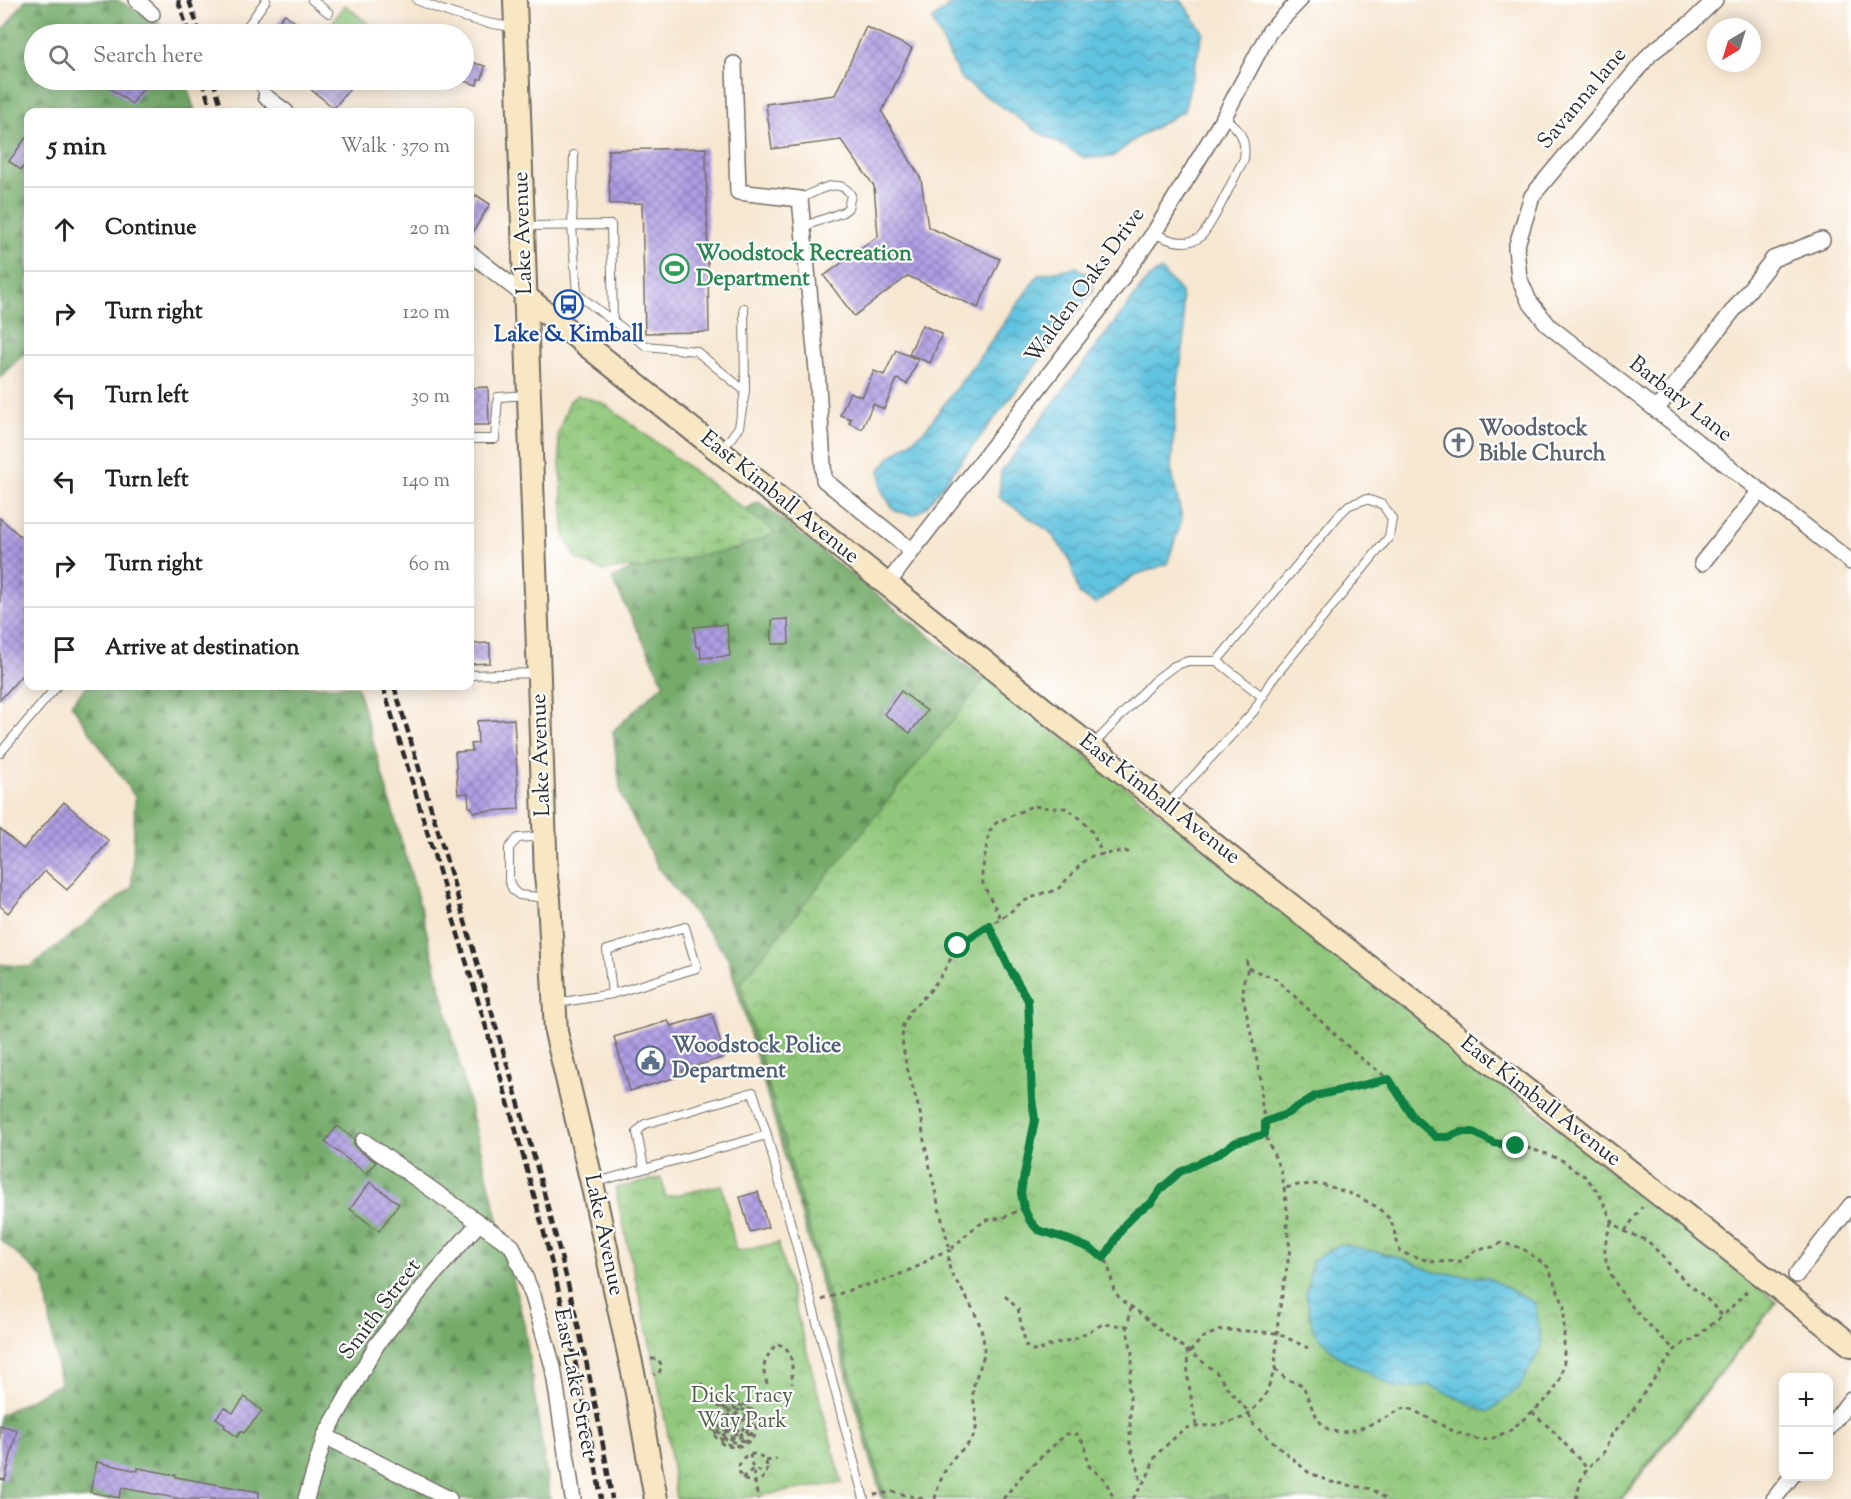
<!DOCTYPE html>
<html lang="en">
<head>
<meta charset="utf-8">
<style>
  body { margin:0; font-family:"Sorts Mill Goudy",serif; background:#f2f2f2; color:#222 }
  .controls { position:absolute; right:18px; bottom:18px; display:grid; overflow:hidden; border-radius:12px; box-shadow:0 3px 15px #0003 }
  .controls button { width:54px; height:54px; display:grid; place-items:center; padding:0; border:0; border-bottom:2px solid #e0e0e0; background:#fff; color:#222; font:30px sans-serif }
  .compass { position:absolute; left:1707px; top:18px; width:54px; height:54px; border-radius:50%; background:#fff; box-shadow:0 3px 15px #0003; rotate:218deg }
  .stop { position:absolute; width:18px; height:18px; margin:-14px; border:4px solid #0b8043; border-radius:50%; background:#fff }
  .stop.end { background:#0b8043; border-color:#fff; box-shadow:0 2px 6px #0008 }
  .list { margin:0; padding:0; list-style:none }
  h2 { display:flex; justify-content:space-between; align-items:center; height:78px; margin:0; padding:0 24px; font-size:26px }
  h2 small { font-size:20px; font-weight:400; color:#767676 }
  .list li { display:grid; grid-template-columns:39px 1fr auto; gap:18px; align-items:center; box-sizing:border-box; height:84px; padding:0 24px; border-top:2px solid #e0e0e0 }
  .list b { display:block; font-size:22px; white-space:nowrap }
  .list em { font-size:20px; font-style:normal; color:#767676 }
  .icon { flex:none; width:33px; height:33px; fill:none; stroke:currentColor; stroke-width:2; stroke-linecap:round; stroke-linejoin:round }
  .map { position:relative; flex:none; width:1851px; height:1499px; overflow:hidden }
  .search { position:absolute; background:#fff; box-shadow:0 3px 15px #0003; left:24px; top:24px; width:450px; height:66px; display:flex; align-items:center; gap:15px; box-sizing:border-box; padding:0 21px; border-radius:33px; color:#767676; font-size:22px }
  .panel { position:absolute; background:#fff; box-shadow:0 3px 15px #0003; left:24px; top:108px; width:450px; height:582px; border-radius:12px }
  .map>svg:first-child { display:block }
</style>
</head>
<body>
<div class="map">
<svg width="1851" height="1499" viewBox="0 0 1851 1499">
  <defs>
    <pattern id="forest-firs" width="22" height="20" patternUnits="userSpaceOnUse" patternTransform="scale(1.5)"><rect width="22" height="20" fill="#74ac6a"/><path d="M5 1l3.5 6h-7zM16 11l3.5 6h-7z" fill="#5f8c57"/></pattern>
    <pattern id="wetland-marsh" width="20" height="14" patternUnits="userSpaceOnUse" patternTransform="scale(1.5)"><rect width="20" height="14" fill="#90c77a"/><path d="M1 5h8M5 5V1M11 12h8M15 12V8" fill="none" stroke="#76a264"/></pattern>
    <pattern id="park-crowns" width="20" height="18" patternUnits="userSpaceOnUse" patternTransform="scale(1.5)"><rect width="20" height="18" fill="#90c77a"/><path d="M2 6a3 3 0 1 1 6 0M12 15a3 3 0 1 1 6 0" fill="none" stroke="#76a264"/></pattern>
    <pattern id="water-waves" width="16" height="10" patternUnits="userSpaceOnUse" patternTransform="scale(1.5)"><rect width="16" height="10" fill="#61c3df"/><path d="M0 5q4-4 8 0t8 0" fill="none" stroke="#509fb5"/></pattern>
    <pattern id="building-cross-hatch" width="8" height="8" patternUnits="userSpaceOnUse" patternTransform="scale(1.5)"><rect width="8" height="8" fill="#af9de3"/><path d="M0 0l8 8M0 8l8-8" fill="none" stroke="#8f80b8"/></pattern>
  </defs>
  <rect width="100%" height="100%" fill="#fff"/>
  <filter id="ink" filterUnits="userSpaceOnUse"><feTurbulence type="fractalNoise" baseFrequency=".0167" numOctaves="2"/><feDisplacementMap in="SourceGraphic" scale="12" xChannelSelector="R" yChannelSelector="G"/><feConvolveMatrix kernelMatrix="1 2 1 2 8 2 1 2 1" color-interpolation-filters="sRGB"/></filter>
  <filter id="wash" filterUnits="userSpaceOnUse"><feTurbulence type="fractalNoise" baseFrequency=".008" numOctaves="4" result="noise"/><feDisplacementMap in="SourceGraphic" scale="24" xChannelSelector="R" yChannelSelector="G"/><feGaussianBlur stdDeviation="1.35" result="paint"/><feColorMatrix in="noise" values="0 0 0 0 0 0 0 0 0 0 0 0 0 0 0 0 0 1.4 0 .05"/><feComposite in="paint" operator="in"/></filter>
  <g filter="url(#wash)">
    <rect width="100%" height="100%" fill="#f6e7d1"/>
    <!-- forest -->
    <g fill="url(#forest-firs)" stroke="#506c4a" stroke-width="1.5">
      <polygon points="25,0 117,0 171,30 173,34 34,34 34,80 185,80 195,112 28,112 28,356 24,353 0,378 0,34"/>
      <polygon points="759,502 1777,1302 1622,1499 882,1499 728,957 659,869 621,795 613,731 664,683 612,579"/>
      <polygon points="87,686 357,686 422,913 524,1324 550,1499 0,1499 0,1415 60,1384 44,1279 0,1239 0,964 30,967 132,887 135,797 71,704"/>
    </g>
    <!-- wetland -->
    <polygon fill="url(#wetland-marsh)" stroke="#5e7952" stroke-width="1.5" points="577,395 603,403 775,532 769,536 735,549 660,563 643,569 630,567 602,571 577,559 565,538 558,434 569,402"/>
    <!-- park -->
    <g fill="url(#park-crowns)" stroke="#5e7952" stroke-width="1.5">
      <polygon points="987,677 1776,1302 1619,1499 1228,1499 1225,1493 1207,1499 886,1499 740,984"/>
      <polygon points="661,1178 666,1197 722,1185 736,1251 778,1243 842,1483 736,1499 676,1499 668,1435 655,1366 615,1188"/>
    </g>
    <!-- pitch -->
    <polygon fill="#90c77a" stroke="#5e7952" stroke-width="1.5" points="345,5 381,34 328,34 325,32"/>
    <!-- water -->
    <g fill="url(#water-waves)" stroke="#467785" stroke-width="1.5">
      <polygon points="965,0 1181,0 1203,32 1184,111 1137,138 1112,157 1085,158 1037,131 961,79 932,20 952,3"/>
      <polygon points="1076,267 1094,278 1093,291 926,507 914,515 895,511 882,492 880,470 890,457 925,430 985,350 1038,275"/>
      <polygon points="1161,270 1181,292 1185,335 1178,383 1171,469 1182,519 1167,564 1135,575 1095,604 1079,594 1069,558 1050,532 999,497 1001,472 1149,277"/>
      <polygon points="1341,1244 1398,1257 1434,1272 1489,1278 1535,1303 1542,1346 1519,1388 1488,1412 1429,1385 1398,1389 1337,1356 1313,1330 1306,1294 1313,1260"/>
    </g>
    <g id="blocks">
      <!-- building -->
      <g fill="url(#building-cross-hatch)">
        <polygon points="285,14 310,34 268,34"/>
        <polygon points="866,27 912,48 882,112 921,179 928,227 1000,259 978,308 908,276 854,316 824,276 878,236 874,186 841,140 772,149 766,104 835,95"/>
        <polygon points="464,60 485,66 482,79 478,79 477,85 464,81"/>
        <polygon points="116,80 135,80 145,86 132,104 110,88"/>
        <polygon points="299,80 357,80 334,108"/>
        <polygon points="28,135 28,160 21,170 9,161"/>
        <polygon points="706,148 709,332 645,333 642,203 610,204 608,150"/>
        <polygon points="476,195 490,204 470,237 470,206"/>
        <polygon points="922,325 942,334 930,363 909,354"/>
        <polygon points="896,350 918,360 907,384 897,379 884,409 873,404 862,429 849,423 851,419 840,415 850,392 862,397 874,371 884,375"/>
        <polygon points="488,387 489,425 470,425 470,388"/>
        <polygon points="0,518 28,543 28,668 0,700"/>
        <polygon points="788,619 789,644 772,644 772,620"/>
        <polygon points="727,624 730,656 701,658 700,647 696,647 694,627"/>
        <polygon points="490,643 490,663 470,664 470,644"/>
        <polygon points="901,691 927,711 910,733 884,714"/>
        <polygon points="514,719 519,809 473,812 472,807 469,807 468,793 458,794 455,752 472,751 471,744 478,743 477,721"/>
        <polygon points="64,802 109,841 67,890 45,871 8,913 0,906 0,829 23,849"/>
        <polygon points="712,1014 725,1057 682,1070 684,1075 630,1091 614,1037 668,1021 671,1026"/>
        <polygon points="337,1126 354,1139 354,1145 357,1149 376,1162 367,1174 325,1142"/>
        <polygon points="370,1182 399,1204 379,1231 350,1209"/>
        <polygon points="758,1192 768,1227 750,1232 740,1197"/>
        <polygon points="245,1397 262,1411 244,1433 241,1431 237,1437 224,1427 225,1425 216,1418 225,1407 233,1413"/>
        <polygon points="0,1425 17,1430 5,1480 0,1479"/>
        <polygon points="97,1462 138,1471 138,1468 176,1475 176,1477 259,1492 259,1499 181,1499 122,1488 119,1498 90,1492"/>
      </g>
    </g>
  </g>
  <g filter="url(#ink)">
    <use href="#blocks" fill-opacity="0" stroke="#726d65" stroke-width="1.5"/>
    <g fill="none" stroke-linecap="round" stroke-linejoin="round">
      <defs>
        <g id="lane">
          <polyline points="312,0 329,13"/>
          <path d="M417,0C448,14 480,23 513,27"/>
          <polyline points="242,34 266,0"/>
          <polyline points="256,80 266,97"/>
          <polyline points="574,155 572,226 577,294 613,321"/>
          <path d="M800,199C815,192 839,175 851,195L848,208L843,212L802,227"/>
          <polyline points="525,226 611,225 613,321 646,346 696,351 745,391 739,427 722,450"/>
          <path d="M1154,233C1167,240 1185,246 1199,238C1210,231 1236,173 1244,159C1247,138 1239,129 1224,117"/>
          <polyline points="744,308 745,391"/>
          <polyline points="470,439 495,439 498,397 528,395"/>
          <polyline points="470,675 538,673"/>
          <polyline points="1092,746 1154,681 1174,666 1188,661 1217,661 1263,697"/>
          <polyline points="0,753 57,686"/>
          <polyline points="1167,805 1254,711 1271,681 1389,537 1392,519 1383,505 1367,499 1349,505 1338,516 1217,661"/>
          <polyline points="543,836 518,838 509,848 509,881 513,890 519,895 547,898"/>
          <polyline points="557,1003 612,994 697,968 685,927 607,950 612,994"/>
          <polyline points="644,1168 637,1132 645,1124 753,1092 767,1135"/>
          <polyline points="593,1183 767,1135 864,1499"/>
        </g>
        <g id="street">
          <polyline points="137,0 152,14"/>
          <polyline points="1715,0 1692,22 1651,53 1532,196 1516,248 1519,278 1529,301 1549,326 1851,562"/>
          <polyline points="734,64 738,192 800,199 817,370 824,480 912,551"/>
          <polyline points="266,97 286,112"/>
          <polyline points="470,253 526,297"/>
          <polyline points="1656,410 1773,259 1822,240"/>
          <polyline points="1702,563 1760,491"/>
          <polyline points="887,585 912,551 1099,310 1154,233 1224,117 1269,32 1300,0"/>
          <polyline points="363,1141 512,1246 533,1296 553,1367 573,1499"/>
          <polyline points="1796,1275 1851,1205"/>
          <polyline points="1828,1429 1851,1399"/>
          <polyline points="325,1436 449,1499"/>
          <polyline points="306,1499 325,1436 377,1344 434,1274 479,1223"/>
          <polyline points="1774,1499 1792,1476"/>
        </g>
        <g id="secondary">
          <polyline points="515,0 546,877 549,899 556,1032 592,1183 634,1377 656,1499"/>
          <path d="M526,297C965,649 1407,999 1851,1345"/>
        </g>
      </defs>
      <!-- lane casing -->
      <use href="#lane" stroke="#726d65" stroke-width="10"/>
      <!-- street casing -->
      <use href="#street" stroke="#726d65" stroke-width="18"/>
      <!-- secondary casing -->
      <use href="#secondary" stroke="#726d65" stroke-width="26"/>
      <!-- path -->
      <g stroke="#726d65" stroke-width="3" stroke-dasharray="4.5 4.5" stroke-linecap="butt">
        <polyline points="1000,917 983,884 982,873 989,832 996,823 1032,806 1050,808 1066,808 1081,819 1092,832 1103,855"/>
        <polyline points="989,925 1009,968 1028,1001 1030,1019 1029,1043 1032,1099 1035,1120 1021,1193 1024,1208 1030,1221 1038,1230 1067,1239 1089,1248 1104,1258 1108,1264 1114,1291 1122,1301 1135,1309 1166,1335 1190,1352 1217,1373 1229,1390 1247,1410 1254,1425 1308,1472 1331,1482 1372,1489 1386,1499"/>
        <polyline points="1248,968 1276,979 1357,1055 1391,1081 1413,1117 1436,1137 1448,1137 1459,1132 1473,1132 1494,1143 1524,1147 1547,1154 1566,1162 1572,1169 1586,1177 1598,1192 1612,1221 1624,1231 1648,1241 1685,1281 1706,1298 1723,1316 1748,1290"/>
        <polyline points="1265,1122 1286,1115 1315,1096 1389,1079"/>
        <polyline points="1024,1208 1002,1218 987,1220 974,1228 950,1250 939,1208 923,1136 922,1120 906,1064 902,1040 903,1025 910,1011 929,992 941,976 958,946 1009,913 1022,902 1043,893 1051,892 1059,888 1084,861 1092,856 1125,851 1132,854"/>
        <path d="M1611,1222C1609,1231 1604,1244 1605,1253C1608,1288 1650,1327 1675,1350"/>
        <polyline points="1625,1231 1642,1207"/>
        <polyline points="1104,1258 1125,1224 1137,1212 1151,1203 1163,1188 1180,1172 1216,1155 1236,1142 1265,1134"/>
        <polyline points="1005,1296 1018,1309 1026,1346 1036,1352 1053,1344 1074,1339 1103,1324 1127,1326"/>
        <polyline points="822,1300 855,1288 887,1280 921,1265 933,1256 950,1250"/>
        <polyline points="1131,1307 1127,1330 1132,1352 1132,1369 1128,1385 1130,1396 1130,1446 1139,1471 1141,1484"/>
        <polyline points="1187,1350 1188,1379 1196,1425"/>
        <polyline points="1190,1352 1202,1338 1220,1330 1229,1330 1277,1333 1308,1348"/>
        <polyline points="651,1359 658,1359 662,1366 659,1373 654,1375"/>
        <path d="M1275,1369L1286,1379L1303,1385C1308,1398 1313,1413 1321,1423C1340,1447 1387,1415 1407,1407L1455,1432L1480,1440L1491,1439L1511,1430L1547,1399L1554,1390L1561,1377L1564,1363V1306L1548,1267L1522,1248L1502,1243L1493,1247L1476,1250L1462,1261L1435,1262L1418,1258L1400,1252L1391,1220L1377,1207L1357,1196L1322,1184L1298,1185L1285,1188"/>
        <path d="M701,1383L722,1410C770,1397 750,1458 724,1438C716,1432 717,1424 718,1416L716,1415C713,1423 713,1431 719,1437C748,1471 780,1392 722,1407V1405C735,1399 752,1402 756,1419C763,1447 720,1459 713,1430C711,1423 712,1418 716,1412L721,1414C721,1418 719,1423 720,1428C727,1454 765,1427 743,1412C737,1408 731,1410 725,1413V1417L728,1420L738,1419L741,1425C737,1436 731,1429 726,1426L728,1431L736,1434L743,1429C746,1415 736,1416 727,1416L734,1413C764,1419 731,1454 723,1426L726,1423L733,1424"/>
        <path d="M767,1384C766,1379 763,1373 764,1368C764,1361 771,1349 777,1344C795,1347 792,1369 792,1384"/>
        <polyline points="1532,1412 1552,1430 1587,1468"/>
        <circle cx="753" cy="1468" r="14"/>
        <polyline points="750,1454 758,1499"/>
        <polyline points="766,1461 777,1459"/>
        <polyline points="742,1478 753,1469 766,1473"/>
        <polyline points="874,1495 892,1492 925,1499"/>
        <path d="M935,1499C938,1486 943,1472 951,1461C957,1452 968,1447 973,1437C981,1423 973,1407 973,1392C973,1379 983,1365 984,1352C985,1330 974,1310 963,1292C954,1277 945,1269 950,1250"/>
        <polyline points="1003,1499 1025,1472 1066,1434 1077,1434 1085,1445 1089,1466 1105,1480 1114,1499"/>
        <polyline points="1133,1499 1148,1475 1156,1455 1185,1428 1223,1424 1242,1418 1252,1411 1265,1396 1275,1369 1278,1319 1290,1249 1287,1228 1288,1216 1282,1174 1265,1134 1265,1118 1262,1109 1261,1080 1243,997 1244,980 1248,968 1246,959"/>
        <polyline points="1576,1499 1582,1476 1593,1462 1603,1454 1612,1434 1632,1412 1645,1391 1675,1350 1684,1343 1695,1339 1704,1330 1723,1316"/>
      </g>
      <!-- lane -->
      <use href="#lane" stroke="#fff" stroke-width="8"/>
      <!-- street -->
      <use href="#street" stroke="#fff" stroke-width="15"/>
      <!-- secondary -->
      <use href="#secondary" stroke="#f7e8c3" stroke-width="22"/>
      <!-- rail -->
      <g stroke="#2b2b2b" stroke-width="4.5" stroke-dasharray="9 4.5" stroke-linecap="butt">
        <polyline points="178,0 189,34"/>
        <polyline points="189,0 200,34"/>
        <polyline points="202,80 212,112"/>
        <polyline points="213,80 223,112"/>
        <path d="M383,686C417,798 451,911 485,1024C531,1180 576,1338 601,1499"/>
        <path d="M394,686C428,797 461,908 494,1020C541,1178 587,1336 612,1499"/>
      </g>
    </g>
  </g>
  <g fill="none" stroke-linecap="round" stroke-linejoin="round" filter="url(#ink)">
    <!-- route -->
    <polyline stroke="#0b8043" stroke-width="8" points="958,946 989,925 1009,968 1028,1000 1032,1099 1035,1120 1023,1180 1021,1193 1024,1208 1030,1221 1038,1230 1067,1239 1089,1248 1104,1258 1125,1224 1137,1212 1151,1203 1162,1188 1180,1172 1216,1155 1236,1142 1265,1134 1265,1122 1286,1114 1315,1096 1389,1079 1413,1117 1436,1137 1448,1137 1460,1132 1473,1132 1494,1143 1516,1146"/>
  </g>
  <!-- icons -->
  <defs>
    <symbol id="stadium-ring" viewBox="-11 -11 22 22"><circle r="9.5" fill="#fff" stroke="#2e9e5b" stroke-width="1.5"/><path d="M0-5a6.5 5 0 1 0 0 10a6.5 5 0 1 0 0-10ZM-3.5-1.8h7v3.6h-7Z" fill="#2e9e5b"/></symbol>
    <symbol id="bus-ring" viewBox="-11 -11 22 22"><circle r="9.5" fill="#fff" stroke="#1a4fb4" stroke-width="1.5"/><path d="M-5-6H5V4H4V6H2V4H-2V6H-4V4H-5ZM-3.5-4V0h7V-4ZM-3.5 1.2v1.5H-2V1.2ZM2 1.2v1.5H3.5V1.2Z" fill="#1a4fb4"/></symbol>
    <symbol id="church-ring" viewBox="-11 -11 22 22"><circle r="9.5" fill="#fff" stroke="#6b7280" stroke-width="1.5"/><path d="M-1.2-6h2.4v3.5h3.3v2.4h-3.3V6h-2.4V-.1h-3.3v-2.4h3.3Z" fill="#6b7280"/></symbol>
    <symbol id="civic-ring" viewBox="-11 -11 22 22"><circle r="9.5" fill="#fff" stroke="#5c6f8a" stroke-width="1.5"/><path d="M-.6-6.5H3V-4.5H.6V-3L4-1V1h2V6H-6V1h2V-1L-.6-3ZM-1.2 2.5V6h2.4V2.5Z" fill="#5c6f8a"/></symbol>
  </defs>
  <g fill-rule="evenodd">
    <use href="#stadium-ring" x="658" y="252" width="33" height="33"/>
    <use href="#bus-ring" x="552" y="288" width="33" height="33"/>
    <use href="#church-ring" x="1442" y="426" width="33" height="33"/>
    <use href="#civic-ring" x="634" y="1044" width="33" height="33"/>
  </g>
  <g text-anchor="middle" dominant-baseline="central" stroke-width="4.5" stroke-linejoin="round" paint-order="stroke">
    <!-- street labels -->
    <g font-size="22" fill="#2b2b2b" stroke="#fff">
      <text transform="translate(1583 99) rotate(-50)">Savanna lane</text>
      <text transform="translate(524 233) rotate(-92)">Lake Avenue</text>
      <text transform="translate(1086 286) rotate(-54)">Walden Oaks Drive</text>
      <text transform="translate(1680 400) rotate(38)">Barbary Lane</text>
      <text transform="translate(779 498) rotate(39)">East Kimball Avenue</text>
      <text transform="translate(542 755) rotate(-92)">Lake Avenue</text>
      <text transform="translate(1159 800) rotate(38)">East Kimball Avenue</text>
      <text transform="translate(1540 1102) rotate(38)">East Kimball Avenue</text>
      <text transform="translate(603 1235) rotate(78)">Lake Avenue</text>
      <text transform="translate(381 1310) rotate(-53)">Smith Street</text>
      <text transform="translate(574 1383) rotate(79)">East Lake Street</text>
    </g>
    <!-- leisure labels -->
    <g font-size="22" font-weight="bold" fill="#27864d" stroke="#fff" text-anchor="start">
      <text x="696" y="255">Woodstock Recreation<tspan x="696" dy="25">Department</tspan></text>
    </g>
    <!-- transit labels -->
    <g font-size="22" font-weight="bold" fill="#164399" stroke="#fff">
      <text x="569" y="336">Lake &amp; Kimball</text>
    </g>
    <!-- worship labels -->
    <g font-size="22" font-weight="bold" fill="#5b616d" stroke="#fff" text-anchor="start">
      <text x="1479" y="430">Woodstock<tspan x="1479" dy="25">Bible Church</tspan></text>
    </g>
    <!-- service labels -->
    <g font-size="22" font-weight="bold" fill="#4e5e75" stroke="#fff" text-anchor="start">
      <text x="672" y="1047">Woodstock Police<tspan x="672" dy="25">Department</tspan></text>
    </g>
    <!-- park labels -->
    <g font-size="22" fill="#4e6247" stroke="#fff">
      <text x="742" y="1397">Dick Tracy<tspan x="742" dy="25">Way Park</tspan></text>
    </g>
  </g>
</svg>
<div class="controls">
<button>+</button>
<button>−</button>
</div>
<svg class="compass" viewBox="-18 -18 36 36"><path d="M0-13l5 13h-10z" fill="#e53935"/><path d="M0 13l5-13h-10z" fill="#767676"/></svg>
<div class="stop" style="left:958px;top:946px"></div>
<div class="stop end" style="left:1516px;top:1146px"></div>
<div class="search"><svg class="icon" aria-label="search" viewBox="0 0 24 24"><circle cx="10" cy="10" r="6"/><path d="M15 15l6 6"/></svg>Search here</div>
<section class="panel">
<h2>5 min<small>Walk · 370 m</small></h2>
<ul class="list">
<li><svg class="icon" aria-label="ahead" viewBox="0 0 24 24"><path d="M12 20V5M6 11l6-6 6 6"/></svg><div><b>Continue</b></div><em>20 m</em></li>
<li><svg class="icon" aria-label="right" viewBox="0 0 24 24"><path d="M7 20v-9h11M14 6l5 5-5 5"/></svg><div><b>Turn right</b></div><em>120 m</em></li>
<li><svg class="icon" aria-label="left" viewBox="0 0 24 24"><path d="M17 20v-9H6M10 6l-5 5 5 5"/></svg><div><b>Turn left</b></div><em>30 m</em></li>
<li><svg class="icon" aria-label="left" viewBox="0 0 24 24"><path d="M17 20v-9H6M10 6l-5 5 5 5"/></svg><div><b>Turn left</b></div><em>140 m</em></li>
<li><svg class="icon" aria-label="right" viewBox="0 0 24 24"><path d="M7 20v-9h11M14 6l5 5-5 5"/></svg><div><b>Turn right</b></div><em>60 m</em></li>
<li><svg class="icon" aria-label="arrive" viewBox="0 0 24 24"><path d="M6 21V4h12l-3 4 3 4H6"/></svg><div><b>Arrive at destination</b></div></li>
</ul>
</section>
</div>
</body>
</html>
